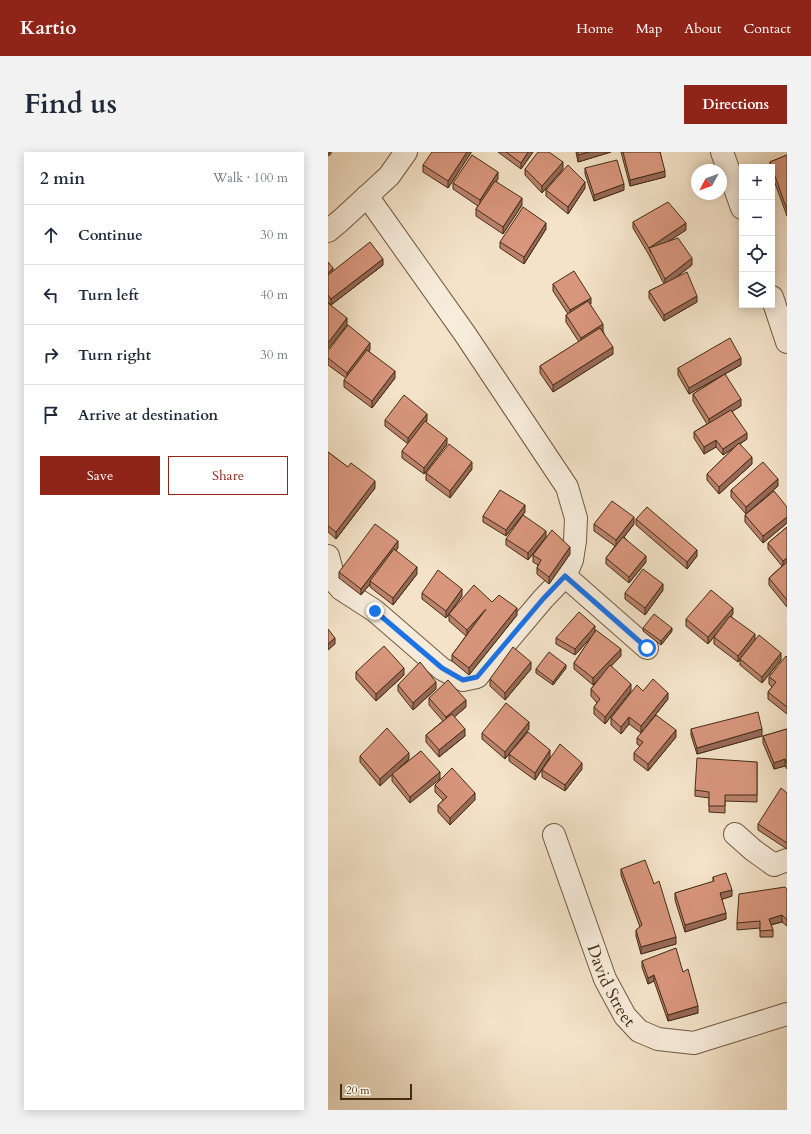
<!DOCTYPE html>
<html lang="en">
<head>
<meta charset="utf-8">
<style>
  body { margin:0; font-family:Cardo,serif; background:#f2f2f3; color:#1f2937 }
  .controls { position:absolute; right:12px; top:12px; display:grid; overflow:hidden; border-radius:0px; box-shadow:0 2px 10px #0003 }
  .controls button { width:36px; height:36px; display:grid; place-items:center; padding:0; border:0; border-bottom:1px solid #e0e1e3; background:#fff; color:#1f2937; font:20px sans-serif }
  .compass { position:absolute; left:363px; top:12px; width:36px; height:36px; border-radius:50%; background:#fff; box-shadow:0 2px 10px #0003; rotate:229deg }
  .scale { position:absolute; left:12px; bottom:10px; width:72px; box-sizing:border-box; padding-left:4px; border:2px solid #432d13; border-top:0; font-size:11px; line-height:14px; white-space:nowrap; color:#432d13; -webkit-text-stroke:3px #f8eddc; paint-order:stroke }
  .stop { position:absolute; width:12px; height:12px; margin:-9px; border:3px solid #1a73e8; border-radius:50%; background:#fff }
  .stop.end { background:#1a73e8; border-color:#fff; box-shadow:0 1px 4px #0008 }
  .list { margin:0; padding:0; list-style:none }
  h2 { display:flex; justify-content:space-between; align-items:center; height:52px; margin:0; padding:0 16px; font-size:17px }
  h2 small { font-size:13px; font-weight:400; color:#747a83 }
  .list li { display:grid; grid-template-columns:26px 1fr auto; gap:12px; align-items:center; box-sizing:border-box; height:60px; padding:0 16px; border-top:1px solid #e0e1e3 }
  .list b { display:block; font-size:15px; white-space:nowrap }
  .list em { font-size:13px; font-style:normal; color:#747a83 }
  .actions { display:flex; gap:8px; padding:12px 16px }
  .actions a { flex:1; padding:9px 0; border:1px solid #8f2418; border-radius:0px; text-align:center; font-size:14px; color:#8f2418 }
  .actions .main { background:#8f2418; color:#fff }
  .icon { flex:none; width:22px; height:22px; fill:none; stroke:currentColor; stroke-width:2; stroke-linecap:round; stroke-linejoin:round }
  .map { position:relative; flex:none; width:459px; height:958px; overflow:hidden; border-radius:0px }
  header { display:flex; align-items:center; gap:24px; box-sizing:border-box; height:56px; padding:0 20px; background:#8f2418; color:#fff }
  header strong { font-size:19px }
  nav { display:flex; gap:22px; margin-inline-start:auto; font-size:14px }
  .intro { display:flex; align-items:center; justify-content:space-between; box-sizing:border-box; height:96px; padding:0 24px }
  h1 { margin:0; font-size:28px }
  .button { padding:10px 18px; border-radius:0px; background:#8f2418; color:#fff; font-size:14px; font-weight:700 }
  main { display:flex; gap:24px; padding:0 24px }
  aside { flex:1; background:#fff; border-radius:0px; box-shadow:0 2px 10px #0003 }
  .map>svg:first-child { display:block }
</style>
</head>
<body>
<header>
<strong>Kartio</strong>
<nav><a>Home</a><a>Map</a><a>About</a><a>Contact</a></nav>
</header>
<div class="intro"><h1>Find us</h1><a class="button">Directions</a></div>
<main>
<aside>
<h2>2 min<small>Walk · 100 m</small></h2>
<ul class="list">
<li><svg class="icon" aria-label="ahead" viewBox="0 0 24 24"><path d="M12 20V5M6 11l6-6 6 6"/></svg><div><b>Continue</b></div><em>30 m</em></li>
<li><svg class="icon" aria-label="left" viewBox="0 0 24 24"><path d="M17 20v-9H6M10 6l-5 5 5 5"/></svg><div><b>Turn left</b></div><em>40 m</em></li>
<li><svg class="icon" aria-label="right" viewBox="0 0 24 24"><path d="M7 20v-9h11M14 6l5 5-5 5"/></svg><div><b>Turn right</b></div><em>30 m</em></li>
<li><svg class="icon" aria-label="arrive" viewBox="0 0 24 24"><path d="M6 21V4h12l-3 4 3 4H6"/></svg><div><b>Arrive at destination</b></div></li>
</ul>
<div class="actions"><a class="main">Save</a><a>Share</a></div>
</aside>
<div class="map">
<svg width="459" height="958" viewBox="0 0 459 958">
  <rect width="100%" height="100%" fill="#f4e3c9"/>
  <filter id="stains"><feTurbulence type="fractalNoise" baseFrequency=".005" numOctaves="4"/><feColorMatrix values="0 0 0 0 .2 0 0 0 0 .09 0 0 0 0 .02 0 0 0 .5 -.17"/></filter>
  <radialGradient id="worn" r=".72"><stop offset=".6" stop-color="#630" stop-opacity="0"/><stop offset="1" stop-color="#630" stop-opacity=".3"/></radialGradient>
  <g fill="none" stroke-linecap="round" stroke-linejoin="round">
    <defs>
      <g id="minor">
        <polyline points="394,0 414,56"/>
        <polyline points="0,79 12,69 61,24 78,0"/>
        <polyline points="444,145 459,190"/>
        <polyline points="0,404 7,430 13,437 47,459 114,517 135,528 149,525 215,447 237,424 244,408 247,389 248,366 239,335 137,182 39,44"/>
        <polyline points="237,424 319,496"/>
        <polyline points="407,682 425,698 446,713 459,708"/>
        <path id="s1" d="M226,683L277,827L297,864L311,879L330,887L366,891L459,862"/>
      </g>
    </defs>
    <!-- minor casing -->
    <use href="#minor" stroke="#6f5a40" stroke-width="24"/>
    <!-- minor -->
    <use href="#minor" stroke="#f8eddc" stroke-width="22"/>
  </g>
  <!-- wall -->
  <g fill="#ba816c" stroke="#432d13">
    <polygon points="143,0 120,36 95,20 95,13"/>
    <polygon points="170,0 205,0 193,17"/>
    <polygon points="248,0 283,0 250,10"/>
    <polygon points="293,0 332,0 337,25 302,34"/>
    <polygon points="459,3 459,64 444,23 444,15 442,15 442,10"/>
    <polygon points="257,16 296,38 266,49 257,22"/>
    <polygon points="197,17 235,17 214,41 197,23"/>
    <polygon points="170,27 168,29 194,53 175,82 148,64 148,57 150,54 125,37 125,31"/>
    <polygon points="257,36 240,62 218,44 218,38"/>
    <polygon points="305,70 358,78 340,89 364,113 347,126 369,150 336,169 321,146 321,139 336,132 321,103 305,76"/>
    <polygon points="218,77 196,112 172,96 172,90"/>
    <polygon points="0,110 5,119 55,113 3,153 0,150"/>
    <polygon points="225,132 263,152 262,152 275,179 285,202 225,240 212,221 212,214 251,190 238,170 238,163 240,162 225,139"/>
    <polygon points="42,198 41,199 67,226 44,256 16,235 16,228 18,226 0,213 0,199"/>
    <polygon points="413,213 397,222 413,254 404,259 419,287 412,292 424,312 391,342 379,328 379,322 407,295 395,303 388,295 376,302 366,286 366,280 379,272 365,249 365,242 397,222 361,242 350,223 350,216"/>
    <polygon points="57,268 99,268 98,270 119,292 96,322 74,306 74,299 80,292 57,274"/>
    <polygon points="0,300 47,336 8,387 0,380"/>
    <polygon points="144,317 122,346 98,328 98,321"/>
    <polygon points="450,334 418,362 403,345 403,338"/>
    <polygon points="459,355 459,371 435,391 417,370 417,363"/>
    <polygon points="197,360 178,384 155,370 155,364"/>
    <polygon points="308,367 369,404 359,417 308,373"/>
    <polygon points="266,372 306,372 296,385 318,410 301,431 278,412 278,406 287,394 266,379"/>
    <polygon points="459,375 459,455 441,433 441,426 454,414 440,397 440,391"/>
    <polygon points="218,385 200,408 178,393 178,387"/>
    <polygon points="70,396 68,398 89,422 65,453 42,435 42,432 33,443 11,426 11,420"/>
    <polygon points="242,402 221,432 209,422 209,416 210,413 205,410 205,403"/>
    <polygon points="335,438 317,463 297,447 297,441"/>
    <polygon points="94,441 134,444 118,466 94,447"/>
    <polygon points="121,462 189,463 141,523 124,509 124,503 138,484 121,469"/>
    <polygon points="405,462 403,464 427,489 453,508 434,531 412,513 412,508 410,510 386,492 386,485 393,476 380,492 358,474 358,467"/>
    <polygon points="315,476 344,479 333,493 315,479"/>
    <polygon points="267,480 293,504 283,514 303,539 277,572 266,562 266,555 269,551 263,544 263,537 274,523 265,533 246,517 246,511 265,483 247,503 228,492 228,486"/>
    <polygon points="459,505 459,562 440,547 440,540 444,535 441,532 441,525"/>
    <polygon points="238,516 225,533 208,521 208,517"/>
    <polygon points="203,517 177,548 162,534 162,527"/>
    <polygon points="28,520 76,523 48,549 28,527"/>
    <polygon points="70,533 108,537 85,558 70,539"/>
    <polygon points="315,539 340,547 313,581 301,572 293,582 283,573 283,566"/>
    <polygon points="101,546 138,555 126,565 137,584 111,605 98,590 98,583 115,569 101,553"/>
    <polygon points="201,577 177,607 154,587 154,581"/>
    <polygon points="363,577 434,584 369,602 363,583"/>
    <polygon points="459,577 459,617 457,614 446,617 435,591 435,584"/>
    <polygon points="348,585 320,619 306,608 306,601 312,594 309,592 309,586"/>
    <polygon points="93,599 82,651 64,629 64,622 52,634 32,610 32,604 81,607 65,622"/>
    <polygon points="181,602 222,605 207,628 181,609"/>
    <polygon points="429,610 429,650 397,649 397,661 381,660 381,646 367,644 367,638"/>
    <polygon points="254,617 237,639 214,625 214,618"/>
    <polygon points="107,633 147,648 122,673 110,660 110,653 115,648 107,640"/>
    <polygon points="459,641 459,697 430,678 430,672"/>
    <polygon points="293,717 348,792 313,802 308,784 308,778 312,775 293,723"/>
    <polygon points="385,725 404,744 394,747 398,767 357,780 347,748 347,741 385,730"/>
    <polygon points="459,737 459,774 454,770 443,773 445,778 445,785 432,785 432,776 409,778 409,771"/>
    <polygon points="314,809 355,820 370,861 340,869 326,829 320,832 314,815"/>
  </g>
  <!-- shaded-wall -->
  <g fill="#976958" stroke="#432d13">
    <polygon points="0,0 3,0 3,2 0,4"/>
    <polygon points="139,0 143,0 143,1 120,36 120,29"/>
    <polygon points="200,0 205,0 193,17 193,11"/>
    <polygon points="261,0 283,0 250,10 250,3"/>
    <polygon points="235,10 235,17 214,41 214,34"/>
    <polygon points="337,19 337,25 302,34 302,28"/>
    <polygon points="170,20 170,27 152,55 152,48"/>
    <polygon points="257,30 257,36 240,62 240,55"/>
    <polygon points="296,32 296,38 266,49 266,43"/>
    <polygon points="194,46 194,53 175,82 175,75"/>
    <polygon points="218,71 218,77 196,112 196,105"/>
    <polygon points="358,71 358,78 323,101 321,96"/>
    <polygon points="364,106 364,113 337,134 337,127"/>
    <polygon points="55,107 55,113 3,153 3,147"/>
    <polygon points="5,116 5,123 0,127 0,121"/>
    <polygon points="369,144 369,150 336,169 336,163"/>
    <polygon points="263,146 263,152 242,165 242,158"/>
    <polygon points="19,166 19,173 0,197 0,191"/>
    <polygon points="275,172 275,179 253,193 253,186"/>
    <polygon points="42,191 42,198 19,228 19,221"/>
    <polygon points="285,195 285,202 225,240 225,233"/>
    <polygon points="413,206 413,213 361,242 361,236"/>
    <polygon points="67,219 67,226 44,256 44,249"/>
    <polygon points="413,247 413,254 381,274 381,267"/>
    <polygon points="99,262 99,268 80,292 80,286"/>
    <polygon points="419,281 419,287 395,303 395,297"/>
    <polygon points="119,286 119,292 96,322 96,316"/>
    <polygon points="388,288 388,295 376,302 376,295"/>
    <polygon points="424,305 424,312 391,342 391,335"/>
    <polygon points="144,310 144,317 122,346 122,339"/>
    <polygon points="450,327 450,334 418,362 418,355"/>
    <polygon points="47,329 47,336 8,387 8,380"/>
    <polygon points="197,353 197,360 178,384 178,378"/>
    <polygon points="306,365 306,372 288,395 288,388"/>
    <polygon points="459,365 459,371 435,391 435,384"/>
    <polygon points="218,379 218,385 200,408 200,401"/>
    <polygon points="70,389 70,396 44,430 42,429 42,432 33,443 33,437"/>
    <polygon points="242,395 242,402 221,432 221,425"/>
    <polygon points="369,398 369,404 359,417 359,410"/>
    <polygon points="318,404 318,410 301,431 301,425"/>
    <polygon points="459,406 459,412 455,416 455,409"/>
    <polygon points="89,415 89,422 65,453 65,446"/>
    <polygon points="335,432 335,438 317,463 317,456"/>
    <polygon points="134,437 134,444 118,466 118,459"/>
    <polygon points="189,456 189,463 141,523 141,516"/>
    <polygon points="405,456 405,462 380,492 380,485"/>
    <polygon points="158,457 139,485 139,478"/>
    <polygon points="267,474 267,481 247,503 247,497"/>
    <polygon points="344,476 344,479 333,493 333,489"/>
    <polygon points="427,482 427,489 412,507 412,508 410,510 410,504"/>
    <polygon points="7,486 7,492 0,498 0,492"/>
    <polygon points="293,497 293,504 265,533 265,526"/>
    <polygon points="453,501 453,508 434,531 434,525"/>
    <polygon points="203,510 203,517 177,548 177,541"/>
    <polygon points="238,513 238,516 225,533 225,530"/>
    <polygon points="76,516 76,523 48,549 48,542"/>
    <polygon points="108,530 108,537 85,558 85,551"/>
    <polygon points="303,532 303,539 277,572 277,565"/>
    <polygon points="340,541 340,547 313,581 313,574"/>
    <polygon points="138,548 138,555 118,572 118,565"/>
    <polygon points="301,565 301,572 293,582 293,575"/>
    <polygon points="201,570 201,577 177,607 177,600"/>
    <polygon points="137,577 137,584 111,605 111,598"/>
    <polygon points="434,577 434,584 369,602 369,596"/>
    <polygon points="348,578 348,585 320,619 320,612"/>
    <polygon points="222,598 222,605 207,628 207,621"/>
    <polygon points="81,601 81,607 52,634 52,627"/>
    <polygon points="457,607 457,614 446,617 446,611"/>
    <polygon points="254,611 254,617 237,639 237,633"/>
    <polygon points="112,620 112,627 82,651 82,645"/>
    <polygon points="147,641 147,648 122,673 122,666"/>
    <polygon points="404,738 404,744 392,748 392,741"/>
    <polygon points="398,761 398,767 357,780 357,773"/>
    <polygon points="454,763 454,770 441,773 441,767"/>
    <polygon points="348,785 348,792 313,802 313,795"/>
    <polygon points="326,823 326,829 320,832 320,826"/>
    <polygon points="370,854 370,861 340,869 340,863"/>
  </g>
  <!-- building -->
  <g fill="#d8967d" stroke="#432d13">
    <polygon points="104,0 139,0 120,29 95,13"/>
    <polygon points="178,0 200,0 193,11"/>
    <polygon points="210,0 221,0 235,10 214,34 197,17"/>
    <polygon points="250,0 261,0 250,3"/>
    <polygon points="295,0 332,0 337,19 302,28"/>
    <polygon points="144,3 170,20 152,48 125,31"/>
    <polygon points="459,3 459,58 442,10"/>
    <polygon points="289,8 296,32 266,43 257,16"/>
    <polygon points="240,13 257,30 240,55 218,38"/>
    <polygon points="167,29 194,46 175,75 148,57"/>
    <polygon points="340,50 358,71 321,96 305,70"/>
    <polygon points="195,55 218,71 196,105 172,90"/>
    <polygon points="350,86 364,106 337,127 321,96"/>
    <polygon points="42,90 55,107 3,147 0,143 0,123"/>
    <polygon points="0,110 5,116 0,121"/>
    <polygon points="246,119 263,146 242,158 225,132"/>
    <polygon points="359,120 369,144 336,163 321,139"/>
    <polygon points="260,149 275,172 253,186 238,163"/>
    <polygon points="0,151 19,166 0,191"/>
    <polygon points="20,173 42,191 19,221 0,206 0,199"/>
    <polygon points="272,176 285,195 225,233 212,214"/>
    <polygon points="402,186 413,206 361,236 350,216"/>
    <polygon points="39,198 67,219 44,249 16,228"/>
    <polygon points="397,222 413,247 381,267 365,242"/>
    <polygon points="76,243 99,262 80,286 57,268"/>
    <polygon points="403,258 419,281 395,297 388,288 376,295 366,280"/>
    <polygon points="97,269 119,286 96,316 74,299"/>
    <polygon points="411,291 424,305 391,335 379,322"/>
    <polygon points="121,292 144,310 122,339 98,321"/>
    <polygon points="0,300 20,315 23,311 47,329 8,380 0,374"/>
    <polygon points="435,310 450,327 418,355 403,338"/>
    <polygon points="172,338 197,353 178,378 155,364"/>
    <polygon points="446,339 459,355 459,365 435,384 417,363"/>
    <polygon points="284,349 306,365 288,388 266,372"/>
    <polygon points="319,355 369,398 359,410 308,367"/>
    <polygon points="195,363 218,379 200,401 178,387"/>
    <polygon points="47,372 70,389 33,437 11,420"/>
    <polygon points="459,375 459,406 455,409 440,391"/>
    <polygon points="224,378 242,395 221,425 209,416 213,408 205,403"/>
    <polygon points="295,385 318,404 301,425 278,406"/>
    <polygon points="66,397 89,415 65,446 42,429"/>
    <polygon points="459,410 459,448 441,426"/>
    <polygon points="315,417 335,432 317,456 297,441"/>
    <polygon points="110,418 134,437 118,459 94,441"/>
    <polygon points="146,433 164,450 171,443 189,456 141,516 124,503 158,457 139,478 121,462"/>
    <polygon points="383,438 405,456 380,485 358,467"/>
    <polygon points="251,460 267,474 247,497 228,486"/>
    <polygon points="326,462 344,476 333,489 315,476"/>
    <polygon points="402,464 427,482 410,504 386,485"/>
    <polygon points="0,477 7,486 0,492"/>
    <polygon points="268,478 293,497 265,526 246,511"/>
    <polygon points="431,483 453,501 434,525 412,507"/>
    <polygon points="56,494 76,516 48,542 28,520"/>
    <polygon points="185,495 203,510 177,541 162,527"/>
    <polygon points="221,500 238,513 225,530 208,517"/>
    <polygon points="458,504 459,505 459,555 440,540 448,530 441,525"/>
    <polygon points="92,510 108,530 85,551 70,533"/>
    <polygon points="282,513 303,532 277,565 266,555 272,547 263,537"/>
    <polygon points="325,527 340,541 313,574 301,565 293,575 283,566 309,533 315,539"/>
    <polygon points="120,528 138,548 118,565 101,546"/>
    <polygon points="178,551 201,570 177,600 154,581"/>
    <polygon points="430,560 434,577 369,596 363,577"/>
    <polygon points="124,562 137,577 111,598 98,583"/>
    <polygon points="328,563 348,578 320,612 306,601 315,590 309,586"/>
    <polygon points="59,576 81,601 52,627 32,604"/>
    <polygon points="459,577 459,611 457,607 446,611 435,584"/>
    <polygon points="200,580 222,598 207,621 181,602"/>
    <polygon points="232,592 254,611 237,633 214,618"/>
    <polygon points="93,599 112,620 82,645 64,622"/>
    <polygon points="369,606 429,610 429,643 397,643 397,654 381,654 381,640 367,638"/>
    <polygon points="124,616 147,641 122,666 110,653 119,645 107,633"/>
    <polygon points="453,636 459,641 459,691 430,672"/>
    <polygon points="317,708 326,732 331,729 348,785 313,795 308,778 314,773 293,717"/>
    <polygon points="398,721 404,738 392,741 398,761 357,773 347,741 386,729 385,725"/>
    <polygon points="457,735 459,737 459,768 454,763 441,767 445,778 432,779 432,769 409,771 411,742"/>
    <polygon points="348,796 355,820 360,817 370,854 340,863 326,823 320,826 314,809"/>
  </g>
  <g fill="none" stroke-linecap="round" stroke-linejoin="round">
    <!-- route -->
    <polyline stroke="#1a73e8" stroke-width="5" points="47,459 114,516 135,528 149,525 215,447 237,424 319,496"/>
  </g>
  <g text-anchor="middle" dominant-baseline="central" stroke-width="3" stroke-linejoin="round" paint-order="stroke">
    <!-- street labels -->
    <g font-size="17" fill="#432d13" stroke="#f8eddc">
      <text stroke="none"><textPath href="#s1" startOffset="161">David Street</textPath></text>
    </g>
  </g>
  <rect width="100%" height="100%" filter="url(#stains)"/>
  <rect width="100%" height="100%" fill="url(#worn)"/>
</svg>
<div class="controls">
<button>+</button>
<button>−</button>
<button><svg class="icon" aria-label="locate" viewBox="0 0 24 24"><circle cx="12" cy="12" r="6"/><path d="M12 2v4M12 18v4M2 12h4M18 12h4"/></svg></button>
<button><svg class="icon" aria-label="layers" viewBox="0 0 24 24"><path d="M12 4l9 5-9 5-9-5zM3 14l9 5 9-5"/></svg></button>
</div>
<svg class="compass" viewBox="-18 -18 36 36"><path d="M0-13l5 13h-10z" fill="#e53935"/><path d="M0 13l5-13h-10z" fill="#747a83"/></svg>
<div class="scale">20 m</div>
<div class="stop" style="left:319px;top:496px"></div>
<div class="stop end" style="left:47px;top:459px"></div>
</div>
</main>
</body>
</html>
